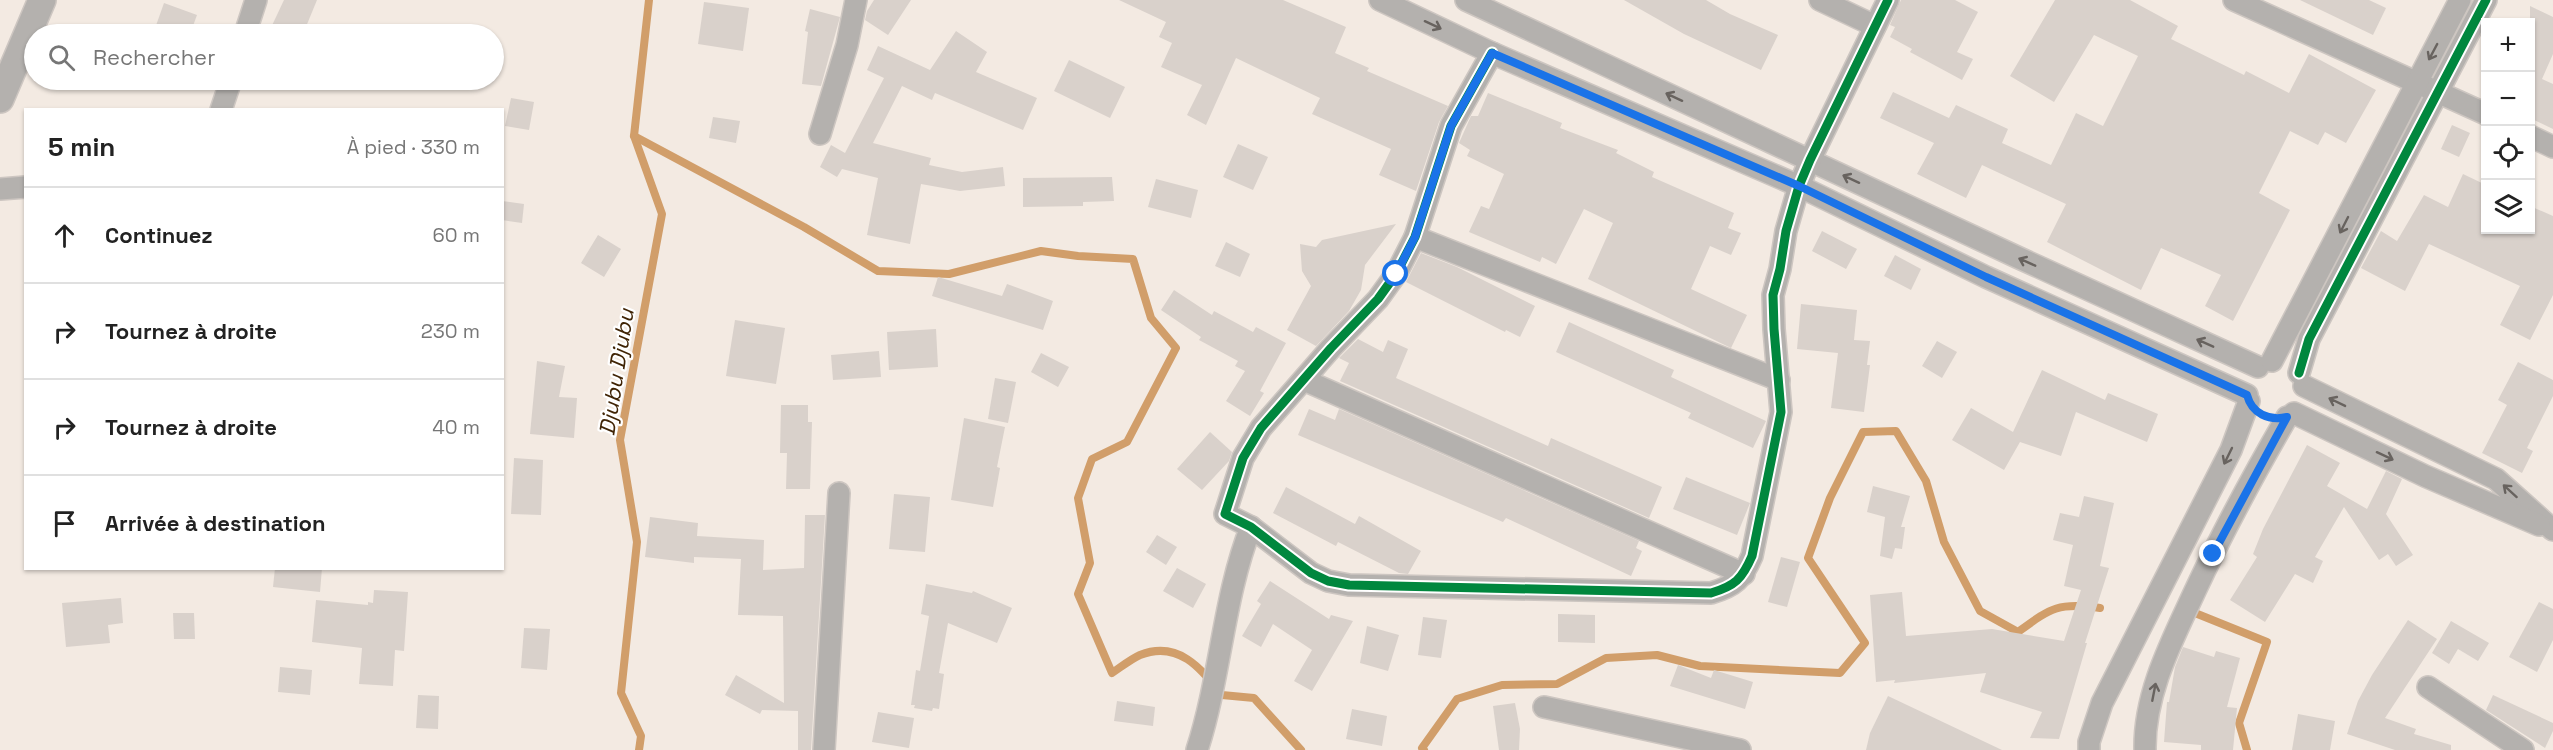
<!DOCTYPE html>
<html lang="fr">
<head>
<meta charset="utf-8">
<style>
  body { margin:0; font-family:"Space Grotesk",sans-serif; background:#f6f6f6; color:#222 }
  .controls { position:absolute; right:18px; top:18px; display:grid; overflow:hidden; border-radius:0px; box-shadow:0 2px 4px #0004 }
  .controls button { width:54px; height:54px; display:grid; place-items:center; padding:0; border:0; border-bottom:2px solid #e0e0e0; background:#fff; color:#222; font:30px sans-serif }
  .stop { position:absolute; width:18px; height:18px; margin:-14px; border:4px solid #1a73e8; border-radius:50%; background:#fff }
  .stop.end { background:#1a73e8; border-color:#fff; box-shadow:0 2px 6px #0008 }
  .list { margin:0; padding:0; list-style:none }
  h2 { display:flex; justify-content:space-between; align-items:center; height:78px; margin:0; padding:0 24px; font-size:26px }
  h2 small { font-size:20px; font-weight:400; color:#767676 }
  .list li { display:grid; grid-template-columns:39px 1fr auto; gap:18px; align-items:center; box-sizing:border-box; height:96px; padding:0 24px; border-top:2px solid #e0e0e0 }
  .list b { display:block; font-size:22px; white-space:nowrap }
  .list em { font-size:20px; font-style:normal; color:#767676 }
  .icon { flex:none; width:33px; height:33px; fill:none; stroke:currentColor; stroke-width:2; stroke-linecap:round; stroke-linejoin:round }
  .map { position:relative; flex:none; width:2553px; height:750px; overflow:hidden }
  .search { position:absolute; background:#fff; box-shadow:0 2px 4px #0004; left:24px; top:24px; width:480px; height:66px; display:flex; align-items:center; gap:15px; box-sizing:border-box; padding:0 21px; border-radius:33px; color:#767676; font-size:22px }
  .panel { position:absolute; background:#fff; box-shadow:0 2px 4px #0004; left:24px; top:108px; width:480px; height:462px; border-radius:0px }
  .map>svg:first-child { display:block }
</style>
</head>
<body>
<div class="map">
<svg width="2553" height="750" viewBox="0 0 2553 750">
  <rect width="100%" height="100%" fill="#f3eae2"/>
  <g fill="none" stroke-linecap="round" stroke-linejoin="round">
    <!-- stream -->
    <g stroke="#d19e6a" stroke-width="8">
      <path d="M634,136L804,227L878,271L949,274L1041,251L1078,256L1133,259L1151,318L1176,348L1127,442L1092,459L1078,498L1090,563L1078,594L1112,673C1121,667 1131,659 1140,655C1178,640 1201,668 1222,695L1254,698L1301,750"/>
      <polyline points="2195,613 2267,642 2239,723 2247,750"/>
      <polyline points="639,750 641,736 621,693 637,542 620,440 662,214 634,136 649,0"/>
      <path d="M1424,750L1422,748L1457,699L1502,685L1557,684L1606,658L1657,655L1700,666L1840,673L1865,643L1808,558L1830,498L1863,432L1896,431L1926,481L1944,542L1980,611L2018,632C2051,608 2058,602 2100,608"/>
    </g>
  </g>
  <!-- building -->
  <g fill="#d9d1cb">
    <polygon points="284,0 317,0 303,34 268,34"/>
    <polygon points="874,0 911,0 888,35 865,20 867,11"/>
    <polygon points="1119,0 1283,0 1346,27 1335,53 1369,68 1367,71 1448,106 1439,122 1416,191 1379,175 1391,149 1312,114 1320,98 1236,58 1206,125 1187,115 1202,85 1161,67 1172,43 1159,37 1166,22"/>
    <polygon points="1624,0 1706,0 1730,14 1778,35 1761,70 1684,34"/>
    <polygon points="1901,0 1955,0 1978,12 1957,52 1973,59 1962,80 1910,52 1912,49 1890,37 1895,27 1890,25"/>
    <polygon points="2055,0 2130,0 2178,26 2171,39 2244,75 2246,71 2289,93 2309,54 2376,90 2346,143 2325,132 2318,145 2290,131 2259,193 2290,210 2233,321 2205,306 2221,275 2161,248 2141,290 2047,242 2066,204 1982,165 1966,198 1917,174 1934,143 1880,118 1893,92 1949,118 1956,105 2008,129 2002,143 2051,165 2076,113 2103,126 2138,56 2094,35 2054,102 2010,76"/>
    <polygon points="2300,0 2369,0 2386,8 2373,35"/>
    <polygon points="704,2 749,8 743,51 698,44"/>
    <polygon points="164,3 197,15 190,34 153,34"/>
    <polygon points="2530,6 2553,17 2553,54 2542,79 2553,84 2553,129 2530,118"/>
    <polygon points="810,9 840,17 821,86 802,84 808,32 805,31"/>
    <polygon points="956,31 987,52 976,72 1037,98 1023,130 935,93 932,100 902,86 873,143 931,158 929,165 962,172 1003,167 1005,186 960,191 921,184 910,244 867,235 878,178 842,169 837,177 820,167 831,145 845,153 884,78 867,70 878,46 930,70"/>
    <polygon points="1069,60 1125,87 1110,118 1054,91"/>
    <polygon points="1488,93 1562,123 1560,128 1618,150 1616,153 1654,172 1652,177 1734,213 1728,228 1741,233 1731,255 1710,246 1691,289 1747,315 1731,348 1588,279 1613,223 1584,209 1556,264 1542,257 1540,262 1469,232 1481,206 1489,209 1504,174 1467,156 1470,150 1459,143 1471,116 1478,116"/>
    <polygon points="511,98 534,102 529,130 505,126"/>
    <polygon points="713,117 740,121 736,143 709,138"/>
    <polygon points="2452,125 2470,133 2459,157 2441,149"/>
    <polygon points="1238,144 1268,157 1253,190 1223,177"/>
    <polygon points="2463,174 2486,185 2486,230 2530,230 2530,206 2553,216 2553,295 2530,340 2500,325 2520,286 2429,244 2405,291 2361,268 2381,231 2397,241 2424,195 2448,207"/>
    <polygon points="1112,177 1114,201 1083,202 1083,206 1023,207 1023,178"/>
    <polygon points="1156,179 1198,190 1191,218 1148,207"/>
    <polygon points="502,201 524,204 522,223 502,220"/>
    <polygon points="1396,224 1365,265 1361,290 1349,311 1316,346 1287,330 1311,286 1302,271 1300,244 1316,247 1322,240"/>
    <polygon points="1822,231 1857,249 1846,269 1812,251"/>
    <polygon points="598,235 621,249 604,277 581,263"/>
    <polygon points="1226,242 1250,254 1240,277 1215,266"/>
    <polygon points="1421,253 1457,267 1535,306 1520,337 1506,330 1505,332 1406,282"/>
    <polygon points="1895,255 1921,269 1911,290 1884,276"/>
    <polygon points="938,277 1002,296 1007,284 1053,301 1043,330 932,296"/>
    <polygon points="1174,290 1212,315 1214,311 1253,332 1256,327 1286,343 1260,391 1264,393 1250,416 1226,401 1245,371 1235,366 1238,361 1199,340 1201,337 1161,310"/>
    <polygon points="1801,304 1857,310 1854,340 1870,341 1867,365 1870,365 1864,412 1831,408 1838,353 1797,349"/>
    <polygon points="735,320 785,328 776,384 726,376"/>
    <polygon points="1569,322 1674,370 1671,377 1766,421 1753,448 1688,418 1691,413 1556,352"/>
    <polygon points="936,329 938,367 889,370 887,332"/>
    <polygon points="1358,339 1383,352 1388,340 1408,349 1396,378 1548,446 1551,438 1662,487 1649,518 1340,381 1349,363 1339,358"/>
    <polygon points="1937,341 1957,352 1942,378 1922,366"/>
    <polygon points="879,351 881,377 833,380 831,355"/>
    <polygon points="1041,353 1069,367 1058,387 1031,372"/>
    <polygon points="537,361 565,366 559,397 577,398 574,438 530,434"/>
    <polygon points="2518,362 2553,380 2553,396 2527,448 2533,451 2522,473 2482,453 2507,405 2498,400"/>
    <polygon points="2042,370 2105,400 2108,393 2158,414 2147,442 2076,412 2061,456 2020,442 2004,470 1952,440 1971,408 2013,432"/>
    <polygon points="995,378 1016,382 1008,423 988,419"/>
    <polygon points="781,405 808,405 808,422 812,422 810,489 786,489 787,453 780,453"/>
    <polygon points="1309,409 1335,420 1339,409 1639,541 1636,548 1642,551 1631,576 1506,518 1503,522 1298,435"/>
    <polygon points="964,418 1005,427 997,467 1000,468 993,507 951,500"/>
    <polygon points="1210,432 1232,452 1229,461 1202,490 1177,469"/>
    <polygon points="2307,445 2340,463 2327,486 2367,509 2386,471 2402,479 2386,514 2413,555 2396,566 2388,554 2379,560 2344,507 2315,557 2323,561 2313,583 2295,574 2265,622 2230,600 2257,557 2253,554 2263,529"/>
    <polygon points="514,458 543,460 541,515 511,514"/>
    <polygon points="1686,477 1750,503 1737,535 1673,509"/>
    <polygon points="1873,486 1910,496 1901,527 1905,527 1902,549 1895,548 1892,559 1880,556 1885,517 1867,512"/>
    <polygon points="1286,487 1355,524 1359,516 1421,551 1408,574 1399,573 1338,542 1336,546 1273,513"/>
    <polygon points="894,494 930,497 925,552 889,549"/>
    <polygon points="2084,496 2114,503 2100,566 2109,568 2085,643 2087,643 2059,739 2030,738 2042,712 1980,692 1986,673 1894,683 1895,680 1876,682 1870,595 1902,592 1906,636 1992,629 2064,641 2081,590 2064,586 2073,545 2053,540 2060,513 2079,517"/>
    <polygon points="805,515 825,515 811,750 798,750 798,711 762,710 760,714 725,695 736,675 784,703 783,616 738,615 741,559 694,557 694,563 645,557 650,517 698,523 697,536 764,540 763,570 804,568"/>
    <polygon points="1157,535 1177,547 1166,565 1146,552"/>
    <polygon points="1781,557 1800,562 1787,607 1768,602"/>
    <polygon points="275,568 322,568 320,592 273,587"/>
    <polygon points="1177,568 1206,584 1193,608 1163,591"/>
    <polygon points="1270,581 1329,619 1331,615 1353,621 1312,691 1294,681 1312,650 1273,624 1261,647 1242,636 1261,604 1257,601"/>
    <polygon points="926,584 972,593 973,591 1012,608 997,643 948,623 939,673 944,674 939,709 933,708 932,711 914,708 915,705 911,705 916,670 920,671 929,616 921,614"/>
    <polygon points="374,590 408,592 404,651 395,650 393,686 359,684 362,648 312,642 316,600 368,605 368,602 373,603"/>
    <polygon points="121,598 123,623 108,625 110,643 66,647 62,603"/>
    <polygon points="2539,602 2553,609 2553,640 2537,672 2509,657"/>
    <polygon points="173,613 194,613 195,639 174,639"/>
    <polygon points="1558,614 1595,615 1595,643 1558,642"/>
    <polygon points="1423,617 1447,620 1441,658 1418,655"/>
    <polygon points="2408,620 2437,639 2385,718 2416,729 2414,734 2451,745 2451,750 2395,750 2347,734 2358,701 2372,675"/>
    <polygon points="2451,621 2489,643 2478,661 2458,649 2449,664 2432,653"/>
    <polygon points="1367,626 1399,635 1388,671 1360,663"/>
    <polygon points="524,628 550,629 547,670 521,668"/>
    <polygon points="2183,647 2214,657 2216,651 2240,658 2227,707 2237,708 2233,750 2201,750 2201,745 2164,742 2167,702 2169,702 2175,667"/>
    <polygon points="1678,665 1711,678 1714,670 1753,682 1745,709 1670,686"/>
    <polygon points="280,667 312,670 310,695 278,692"/>
    <polygon points="418,695 439,696 438,729 416,728"/>
    <polygon points="2493,695 2553,723 2553,731 2545,748 2486,710"/>
    <polygon points="1888,696 2002,750 1866,750 1870,733"/>
    <polygon points="1117,701 1155,707 1153,726 1114,721"/>
    <polygon points="1515,703 1520,729 1519,750 1499,750 1493,706"/>
    <polygon points="1352,709 1387,716 1382,746 1346,739"/>
    <polygon points="878,712 914,718 909,748 872,742"/>
    <polygon points="2298,714 2335,721 2330,750 2292,750"/>
  </g>
  <g fill="none" stroke-linecap="round" stroke-linejoin="round">
    <defs>
      <g id="minor">
        <polyline points="1380,0 1492,53 1799,186 1986,277 2247,395"/>
        <polyline points="1466,0 2017,257 2258,367"/>
        <polyline points="1820,0 1875,26"/>
        <polyline points="2234,0 2486,114"/>
        <polyline points="245,34 256,0"/>
        <path d="M1492,53L1451,126L1415,237L1396,274L1378,299L1331,348L1261,428L1243,458L1225,514L1251,527L1311,573L1328,581L1349,585L1711,593C1735,586 1742,579 1752,556L1781,412L1774,329L1773,295L1780,269L1786,231L1799,186L1810,160L1888,0"/>
        <polyline points="221,110 231,80"/>
        <polyline points="820,134 847,45 856,0"/>
        <polyline points="2530,136 2553,147"/>
        <polyline points="0,189 26,187"/>
        <polyline points="1415,237 1779,380"/>
        <polyline points="2272,361 2460,0"/>
        <polyline points="2299,373 2309,339 2486,0"/>
        <polyline points="1304,380 1744,574"/>
        <polyline points="2304,386 2496,479 2553,530"/>
        <polyline points="2294,413 2425,476 2539,525"/>
        <polyline points="2428,687 2523,750"/>
        <polyline points="1544,707 1740,750"/>
        <polyline points="824,750 839,493"/>
        <path d="M1197,750C1221,676 1223,598 1251,527"/>
        <polyline points="2089,750 2089,742 2102,703 2231,450 2249,401"/>
        <path d="M2145,750C2144,693 2172,641 2195,591C2223,531 2254,474 2287,417"/>
      </g>
      <polyline id="tertiary" points="0,99 42,0"/>
    </defs>
    <!-- minor casing -->
    <use href="#minor" stroke="#cdc6c1" stroke-width="24"/>
    <!-- tertiary casing -->
    <use href="#tertiary" stroke="#cdc6c1" stroke-width="30"/>
    <!-- minor -->
    <use href="#minor" stroke="#b4b1ae" stroke-width="21"/>
    <!-- tertiary -->
    <use href="#tertiary" stroke="#b4b1ae" stroke-width="27"/>
    <defs>
      <g id="cycleway">
        <path d="M1492,53L1451,126L1415,237L1396,274L1378,299L1331,348L1261,428L1243,458L1225,514L1251,527L1311,573L1328,581L1349,585L1711,593C1735,586 1742,579 1752,556L1781,412L1774,329L1773,295L1780,269L1786,231L1799,186L1810,160L1888,0"/>
        <polyline points="2299,373 2309,339 2486,0"/>
      </g>
    </defs>
    <!-- cycleway casing -->
    <use href="#cycleway" stroke="#fff" stroke-width="13"/>
    <!-- cycleway -->
    <use href="#cycleway" stroke="#00873e" stroke-width="9"/>
  </g>
  <!-- one-way arrows -->
  <defs><path id="oneway-shaft" d="M-6 0H5M1.5-3L5.5 0L1.5 3" fill="none" stroke-width="1.6" stroke-linecap="round" stroke-linejoin="round" transform="scale(1.5)"/></defs>
  <g stroke="#68635f">
    <use href="#oneway-shaft" transform="translate(1433 25) rotate(25)"/>
    <use href="#oneway-shaft" transform="translate(2433 52) rotate(118)"/>
    <use href="#oneway-shaft" transform="translate(1674 97) rotate(-155)"/>
    <use href="#oneway-shaft" transform="translate(1851 179) rotate(-155)"/>
    <use href="#oneway-shaft" transform="translate(2344 225) rotate(117)"/>
    <use href="#oneway-shaft" transform="translate(2027 262) rotate(-156)"/>
    <use href="#oneway-shaft" transform="translate(2205 343) rotate(-156)"/>
    <use href="#oneway-shaft" transform="translate(2337 402) rotate(-154)"/>
    <use href="#oneway-shaft" transform="translate(2228 456) rotate(116)"/>
    <use href="#oneway-shaft" transform="translate(2385 456) rotate(25)"/>
    <use href="#oneway-shaft" transform="translate(2510 491) rotate(-138)"/>
    <use href="#oneway-shaft" transform="translate(2154 692) rotate(-79)"/>
  </g>
  <g fill="none" stroke-linecap="round" stroke-linejoin="round">
    <!-- route -->
    <path stroke="#1a73e8" stroke-width="8" d="M1396,274L1415,237L1451,126L1492,53L1799,186L1986,277L2247,395C2252,414 2269,421 2287,417L2213,554"/>
  </g>
  <g text-anchor="middle" dominant-baseline="central" stroke-width="4.5" stroke-linejoin="round" paint-order="stroke">
    <!-- water labels -->
    <g font-size="22" font-style="italic" fill="#402405" stroke="#fff">
      <text transform="translate(616 372) rotate(-81)">Djubu Djubu</text>
    </g>
  </g>
</svg>
<div class="controls">
<button>+</button>
<button>−</button>
<button><svg class="icon" aria-label="locate" viewBox="0 0 24 24"><circle cx="12" cy="12" r="6"/><path d="M12 2v4M12 18v4M2 12h4M18 12h4"/></svg></button>
<button><svg class="icon" aria-label="layers" viewBox="0 0 24 24"><path d="M12 4l9 5-9 5-9-5zM3 14l9 5 9-5"/></svg></button>
</div>
<div class="stop" style="left:1396px;top:274px"></div>
<div class="stop end" style="left:2213px;top:554px"></div>
<div class="search"><svg class="icon" aria-label="search" viewBox="0 0 24 24"><circle cx="10" cy="10" r="6"/><path d="M15 15l6 6"/></svg>Rechercher</div>
<section class="panel">
<h2>5 min<small>À pied · 330 m</small></h2>
<ul class="list">
<li><svg class="icon" aria-label="ahead" viewBox="0 0 24 24"><path d="M12 20V5M6 11l6-6 6 6"/></svg><div><b>Continuez</b></div><em>60 m</em></li>
<li><svg class="icon" aria-label="right" viewBox="0 0 24 24"><path d="M7 20v-9h11M14 6l5 5-5 5"/></svg><div><b>Tournez à droite</b></div><em>230 m</em></li>
<li><svg class="icon" aria-label="right" viewBox="0 0 24 24"><path d="M7 20v-9h11M14 6l5 5-5 5"/></svg><div><b>Tournez à droite</b></div><em>40 m</em></li>
<li><svg class="icon" aria-label="arrive" viewBox="0 0 24 24"><path d="M6 21V4h12l-3 4 3 4H6"/></svg><div><b>Arrivée à destination</b></div></li>
</ul>
</section>
</div>
</body>
</html>
